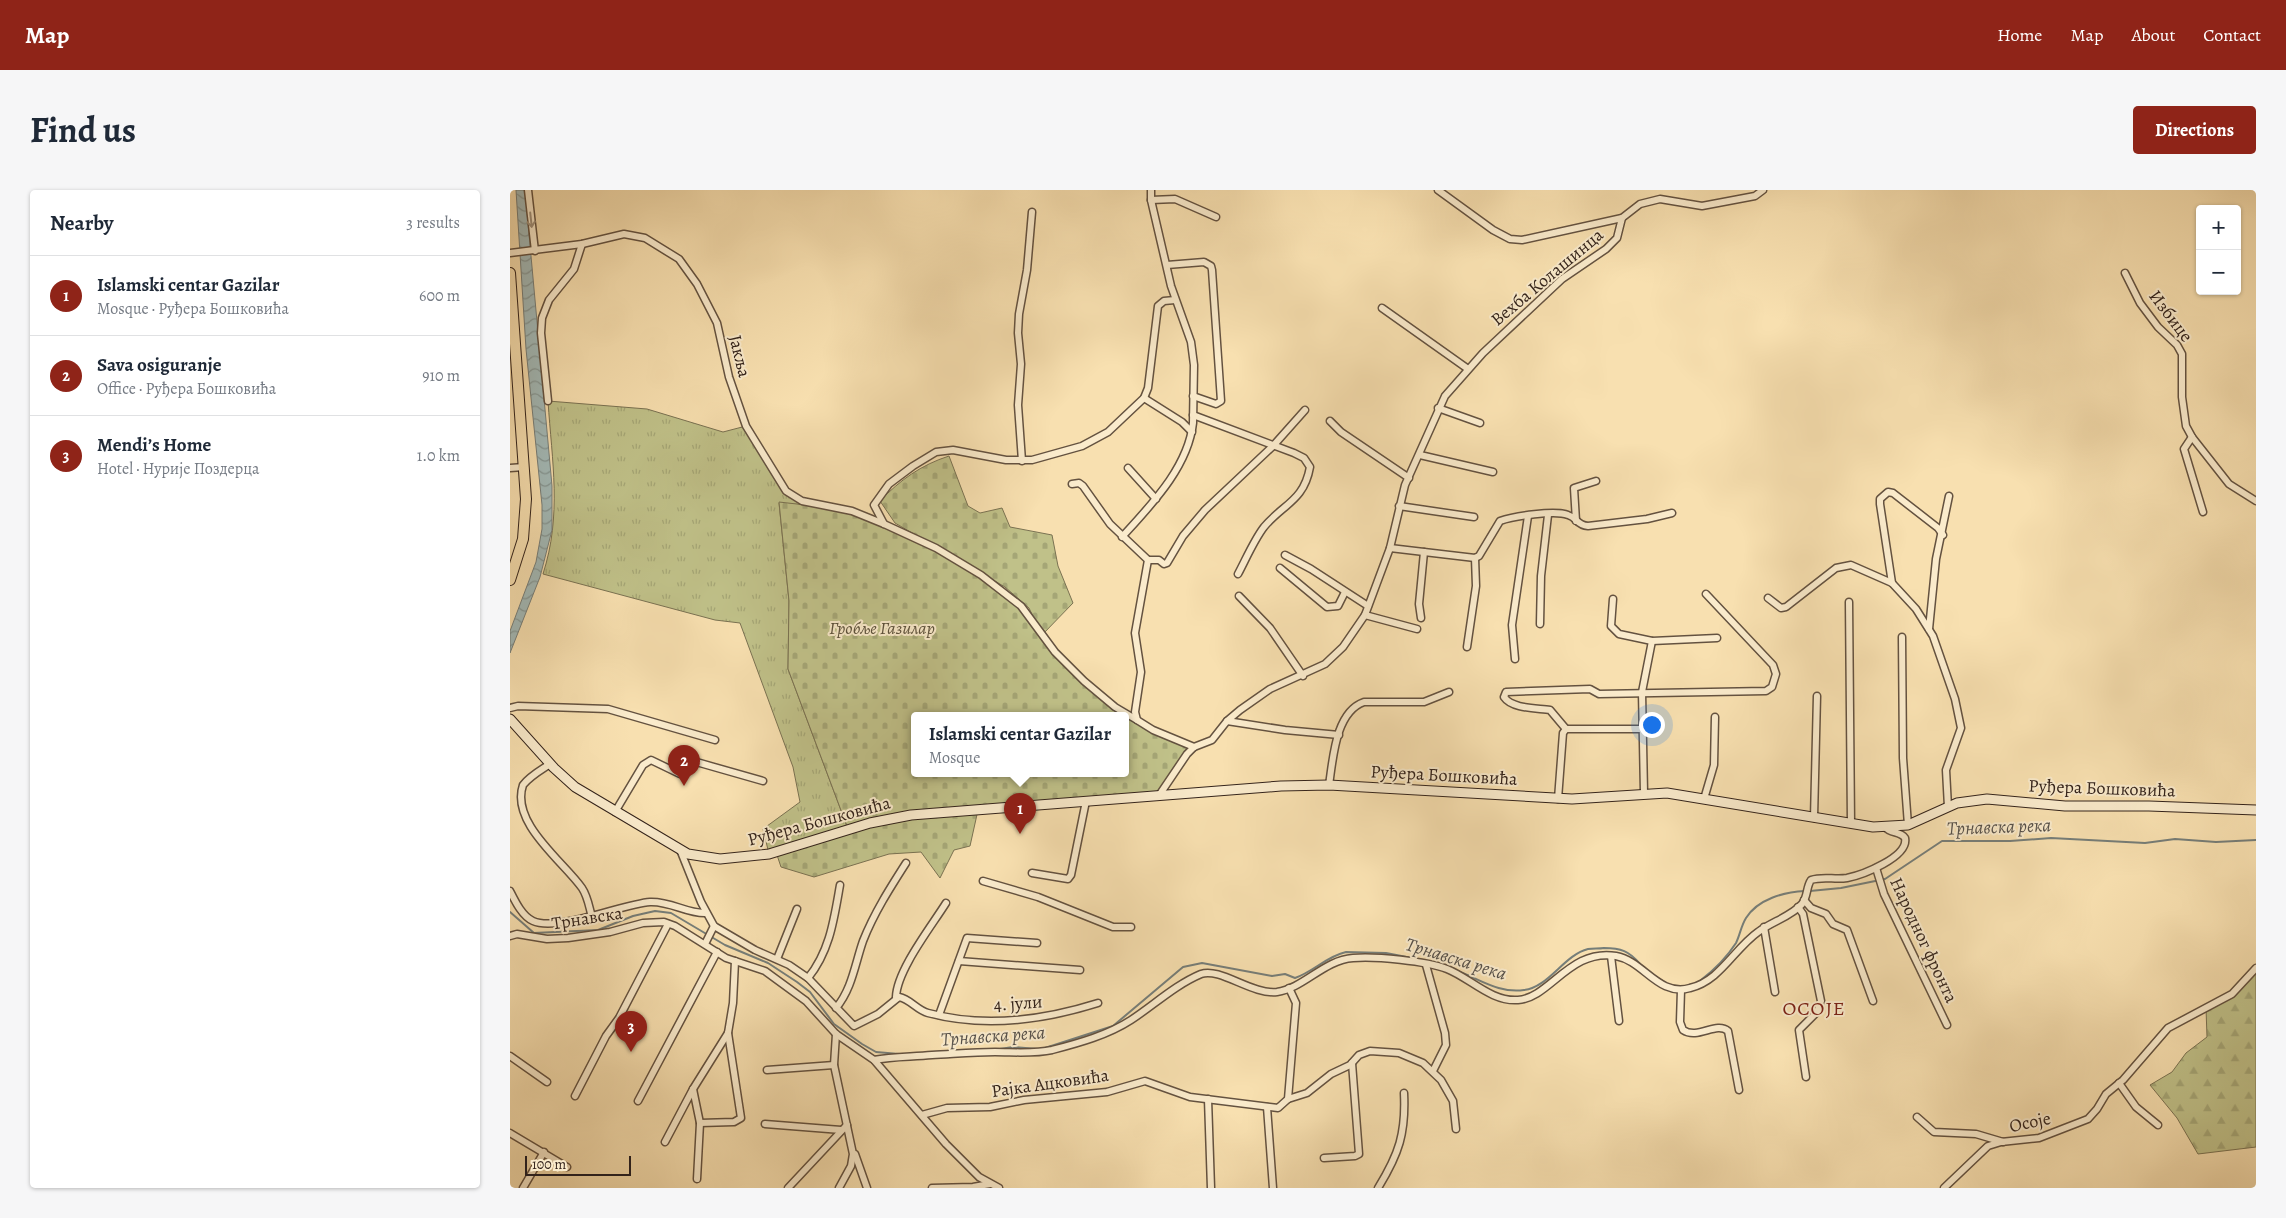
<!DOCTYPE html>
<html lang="en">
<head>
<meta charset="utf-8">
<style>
  body { margin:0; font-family:Alegreya,serif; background:#f6f6f7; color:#1f2937 }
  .controls { position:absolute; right:15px; top:15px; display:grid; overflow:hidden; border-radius:5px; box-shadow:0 1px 4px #0004 }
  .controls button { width:45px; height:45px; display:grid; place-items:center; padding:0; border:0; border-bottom:1px solid #e0e1e3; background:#fff; color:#1f2937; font:25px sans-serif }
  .scale { position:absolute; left:15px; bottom:12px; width:106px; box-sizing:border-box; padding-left:5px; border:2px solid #33231b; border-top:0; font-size:14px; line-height:18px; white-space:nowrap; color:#33231b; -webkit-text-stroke:4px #faebcc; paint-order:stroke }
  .you { position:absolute; left:1141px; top:534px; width:18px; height:18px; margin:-12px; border:4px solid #fff; border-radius:50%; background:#1a73e8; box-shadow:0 0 0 8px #1a73e833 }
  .badge { display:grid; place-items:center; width:32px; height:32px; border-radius:50%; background:#8f2418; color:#fff; font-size:16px; font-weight:700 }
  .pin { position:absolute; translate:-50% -41px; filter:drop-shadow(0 1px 2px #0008) }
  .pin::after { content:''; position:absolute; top:26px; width:18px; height:15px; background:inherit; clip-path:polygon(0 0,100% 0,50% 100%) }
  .popup { position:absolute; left:401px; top:522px; width:218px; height:65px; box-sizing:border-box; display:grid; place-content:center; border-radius:5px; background:#fff; filter:drop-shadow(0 1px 4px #0005); font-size:16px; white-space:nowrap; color:#747a83 }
  .popup b { font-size:19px; color:#1f2937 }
  .popup::after { content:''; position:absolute; left:50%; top:100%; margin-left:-10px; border:10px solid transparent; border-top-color:#fff }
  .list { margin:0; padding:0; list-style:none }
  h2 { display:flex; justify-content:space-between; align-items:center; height:65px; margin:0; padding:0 20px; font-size:21px }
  h2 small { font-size:16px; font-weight:400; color:#747a83 }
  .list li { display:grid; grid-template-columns:32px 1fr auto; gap:15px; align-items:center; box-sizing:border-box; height:80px; padding:0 20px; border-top:1px solid #e0e1e3 }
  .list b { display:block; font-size:19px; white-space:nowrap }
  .list p { margin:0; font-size:16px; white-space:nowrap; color:#747a83 }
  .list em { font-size:16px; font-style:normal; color:#747a83 }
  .map { position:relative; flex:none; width:1746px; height:998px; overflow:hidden; border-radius:5px }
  header { display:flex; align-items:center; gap:30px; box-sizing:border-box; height:70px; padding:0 25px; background:#8f2418; color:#fff }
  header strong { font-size:24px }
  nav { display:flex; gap:28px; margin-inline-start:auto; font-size:18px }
  .intro { display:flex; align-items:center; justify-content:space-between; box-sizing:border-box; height:120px; padding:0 30px }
  h1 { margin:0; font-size:35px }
  .button { padding:12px 22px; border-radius:5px; background:#8f2418; color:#fff; font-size:18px; font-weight:700 }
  main { display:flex; gap:30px; padding:0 30px }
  aside { flex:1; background:#fff; border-radius:5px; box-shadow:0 1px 4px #0004 }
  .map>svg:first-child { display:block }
</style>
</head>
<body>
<header>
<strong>Map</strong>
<nav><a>Home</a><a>Map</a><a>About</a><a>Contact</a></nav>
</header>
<div class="intro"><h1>Find us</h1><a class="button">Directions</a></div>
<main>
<aside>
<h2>Nearby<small>3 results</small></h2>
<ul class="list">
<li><span class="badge">1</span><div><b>Islamski centar Gazilar</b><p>Mosque · Руђера Бошковића</p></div><em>600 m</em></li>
<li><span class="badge">2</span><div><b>Sava osiguranje</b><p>Office · Руђера Бошковића</p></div><em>910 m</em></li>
<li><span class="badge">3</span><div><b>Mendi’s Home</b><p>Hotel · Нурије Поздерца</p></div><em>1.0 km</em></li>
</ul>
</aside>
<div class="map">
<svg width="1746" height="998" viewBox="0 0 1746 998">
  <defs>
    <pattern id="grass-tufts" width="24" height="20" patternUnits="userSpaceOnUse" patternTransform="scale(1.25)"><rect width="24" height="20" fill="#c0c189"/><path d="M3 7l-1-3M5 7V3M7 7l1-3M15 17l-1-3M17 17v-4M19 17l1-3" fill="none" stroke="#a5a676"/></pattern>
    <pattern id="forest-firs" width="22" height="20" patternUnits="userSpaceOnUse" patternTransform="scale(1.25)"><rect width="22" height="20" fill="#c0c189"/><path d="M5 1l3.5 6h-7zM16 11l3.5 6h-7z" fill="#a5a676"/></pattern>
    <pattern id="cemetery-stones" width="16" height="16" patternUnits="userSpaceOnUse" patternTransform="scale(1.25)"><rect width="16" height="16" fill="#c0c189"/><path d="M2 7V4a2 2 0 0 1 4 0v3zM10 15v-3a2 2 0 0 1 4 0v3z" fill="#a5a676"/></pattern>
    <pattern id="water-waves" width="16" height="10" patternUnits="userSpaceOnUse" patternTransform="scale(1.25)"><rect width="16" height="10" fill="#a3bab8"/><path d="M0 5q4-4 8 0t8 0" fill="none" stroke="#859795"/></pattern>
  </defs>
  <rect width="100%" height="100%" fill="#f8e0b0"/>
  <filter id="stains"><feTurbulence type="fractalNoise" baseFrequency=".004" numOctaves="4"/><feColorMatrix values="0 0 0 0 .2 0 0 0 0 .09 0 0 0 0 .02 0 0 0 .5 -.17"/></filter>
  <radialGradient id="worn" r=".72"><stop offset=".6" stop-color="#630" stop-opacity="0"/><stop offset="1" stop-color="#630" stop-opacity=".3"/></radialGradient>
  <!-- grass -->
  <path fill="url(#grass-tufts)" stroke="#7a7252" d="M38,211L137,219L213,242L236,236L276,301L308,316L269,313L279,411L278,479L338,639L259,664L253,639L290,612L283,577L230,433L205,430L33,384C52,325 42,272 38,211Z"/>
  <!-- forest -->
  <polygon fill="url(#forest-firs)" stroke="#7a7252" points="1746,778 1746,957 1688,964 1667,928 1640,895 1662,882 1676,863 1697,847 1696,818 1722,804"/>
  <!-- cemetery -->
  <path fill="url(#cemetery-stones)" stroke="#7a7252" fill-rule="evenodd" d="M439,266L458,316L470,323L492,318L500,337L542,345L548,376L563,413L532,445L537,451L605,517L684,557L650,604L468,620L460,656L444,660L430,688L411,662L379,664L304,687L271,677L266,662L338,639L278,479L279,411L269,312L331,319L407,349L496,404L530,441L519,418L495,397L385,333L370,311C390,290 411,275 439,266ZM405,525H615V583H405Z"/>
  <!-- water -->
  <polygon fill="url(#water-waves)" stroke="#767e79" points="6,0 15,0 42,296 42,340 30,387 0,463 0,441 26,372 32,339 32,315 16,159"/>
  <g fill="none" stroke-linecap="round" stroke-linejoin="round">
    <!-- stream -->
    <g stroke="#767e79" stroke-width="2">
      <polyline points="1300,701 1331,698 1375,689 1432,651 1500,651 1541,648 1635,653 1665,649 1706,652 1746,650"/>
      <polyline points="0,722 24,743 88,740 123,726 145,721 161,723 215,755 258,773 287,792 300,802 324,834 352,854 366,862 389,864"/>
      <path d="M945,780C968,788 989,804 1014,800C1039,797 1054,765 1078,759C1083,758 1089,759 1094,758C1111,758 1119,761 1130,774"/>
      <polyline points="1143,785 1156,793"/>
      <path d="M1191,790C1204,780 1217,767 1226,753C1230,745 1231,736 1236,728C1248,709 1274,702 1295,701"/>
      <path d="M535,858L603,836L673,777L692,773L762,786L775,784L785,788C803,782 817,766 836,762L876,763L907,769"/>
      <polyline points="490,859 503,857 528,859"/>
    </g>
    <defs>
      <g id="street">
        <polyline points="18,0 25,61"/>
        <polyline points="928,0 983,40 1000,49 1012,50 1112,28 1130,14 1150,9 1192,16 1245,6 1253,0"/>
        <polyline points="641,10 665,9 706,27"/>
        <polyline points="0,63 72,54 114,44 135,48 169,69 187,94 207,133 219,187 236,236 276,301 292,311 342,321 374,334 426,358 471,385 511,416 545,462 574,491 605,517 627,530"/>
        <polyline points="657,75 694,72 701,76 702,80 711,211 706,214 683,206"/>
        <polyline points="1615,83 1630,113 1648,137 1667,155 1672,164 1672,207 1676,236 1682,247 1719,294 1746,311"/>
        <polyline points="872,118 958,179"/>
        <polyline points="634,208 672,232 682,242"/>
        <polyline points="38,211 31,143 32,128 39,110 64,79 72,54"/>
        <polyline points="928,218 970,233"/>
        <path d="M683,225L784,263L794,268L800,277C794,311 773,314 754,337C744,350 736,369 728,384"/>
        <polyline points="820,231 831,242 899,288"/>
        <polyline points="1682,247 1674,259 1693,322"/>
        <polyline points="910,265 983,282"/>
        <polyline points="512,271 508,215 511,174 508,143 509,124 517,80 522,22"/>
        <polyline points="0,278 14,277"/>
        <polyline points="618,278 646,309"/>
        <polyline points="562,294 569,293 573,296 600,334 638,370 625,443 631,482 625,522 627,530 643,540 684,557"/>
        <polyline points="889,316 964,327"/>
        <polyline points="1066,331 1064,298 1086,291"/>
        <polyline points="374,334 364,315 379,294 403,276 426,262 443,260 496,270 522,270 572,256 598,242 634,208 638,198 648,116 654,111 665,110"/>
        <path d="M612,347C640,316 678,278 683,233L684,175L681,152L661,96L641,10V0"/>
        <path d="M880,358L965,368L969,366L990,331C1004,326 1045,320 1058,325C1068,328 1066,335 1078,336L1137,329L1162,323"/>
        <polyline points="775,365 801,379 858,416"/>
        <polyline points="638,370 649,370 654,374 657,373 673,346 695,320 763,256 795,220"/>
        <polyline points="770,378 817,417 828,416 835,402"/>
        <polyline points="1382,393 1370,314 1370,309 1378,302 1383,303 1428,338 1433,345"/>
        <polyline points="729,406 760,438 793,486"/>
        <polyline points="1258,408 1271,418 1276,417 1326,378 1341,375 1382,393 1406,419 1423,446 1445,509 1451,538 1436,580 1438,617"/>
        <polyline points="1103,409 1101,436 1109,444 1142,451 1207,448"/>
        <polyline points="1339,412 1341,634"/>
        <polyline points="855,425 907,439"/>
        <polyline points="911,428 909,414 914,362"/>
        <polyline points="1030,434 1031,386 1038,325"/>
        <polyline points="1419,439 1426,369 1439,306"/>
        <polyline points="1392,447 1393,568 1398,635"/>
        <polyline points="957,457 966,396 965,368"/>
        <polyline points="1005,469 1002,435 1018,326"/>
        <polyline points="0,518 8,516 98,519 205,550"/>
        <polyline points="717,531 775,540 829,545"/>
        <path d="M1056,539L1040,520C1027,518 1002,519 994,507L996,502L1080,499L1089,504L1256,501L1262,497L1266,484L1263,475L1196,404"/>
        <path d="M40,574C31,580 20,586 13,595C0,633 54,672 72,698C78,707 79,717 82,727"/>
        <path d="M819,595C823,570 825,522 854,512H914L939,502"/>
        <polyline points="1134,603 1132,502 1142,451"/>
        <polyline points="650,604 677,564 684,557 702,550 717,531 730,520 760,499 815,474 833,457 855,425 880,358 895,295 935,206 973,163 1052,89 1096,59 1107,48 1112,28"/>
        <polyline points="1048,609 1053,543 1056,539 1133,539"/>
        <polyline points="1194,609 1204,575 1205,527"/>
        <polyline points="105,622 133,575 141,570 170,584 176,581 183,571 253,591"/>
        <polyline points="1304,628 1307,506"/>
        <path d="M171,662L191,712L204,736L245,760L279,775L298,788L344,836L368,824L389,807C400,809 407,820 418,823C474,838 534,830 588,813"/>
        <polyline points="1366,678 1374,704 1437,835"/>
        <polyline points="522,683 558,689 561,685 576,611"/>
        <polyline points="473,691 528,707 603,737 621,737"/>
        <path d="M0,701C5,711 12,726 23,731C47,742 113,714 140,712C161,711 177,724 196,723"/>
        <polyline points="1294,710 1301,718 1316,724 1323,734 1337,740 1363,811"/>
        <polyline points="1288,717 1293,724 1311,811 1307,822 1289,840 1296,887"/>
        <polyline points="1254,737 1265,802"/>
        <polyline points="0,746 7,744 37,749 58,748 100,742 133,733 154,732 165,736 216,768 255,781 296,811 326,844 364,870 436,954 469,987 489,998"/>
        <polyline points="195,754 204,736"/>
        <polyline points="1101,766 1109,831"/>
        <polyline points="267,769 287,719"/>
        <polyline points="449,771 570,780"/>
        <polyline points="916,775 935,843 936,855 923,881"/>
        <path d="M298,788C320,761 324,729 330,695"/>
        <path d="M1171,800L1170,832L1173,840C1188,850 1206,831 1218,841L1229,900"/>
        <path d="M386,807C387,780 421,737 436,713"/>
        <path d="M326,818C342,799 345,774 353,751C364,723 380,698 396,673"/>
        <polyline points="429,825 457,748 527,753"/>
        <polyline points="326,844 324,875 343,964 341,976 329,998"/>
        <polyline points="0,866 37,892"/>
        <path d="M364,870C383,866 402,867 422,865C443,864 464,862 485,862C504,862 524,864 542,860C569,853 598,845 621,830C644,815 665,795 691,784C710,777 742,805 767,802C794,798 814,770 843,768C865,766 916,771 937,779C960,788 981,812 1008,810C1040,808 1060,758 1106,766C1134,771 1148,807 1180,798C1210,791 1224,759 1248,742C1261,732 1282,726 1292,714C1298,707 1296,697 1301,690C1313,686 1325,690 1337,688C1352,685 1399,667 1395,648C1390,641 1381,644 1375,637"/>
        <polyline points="257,880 324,875"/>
        <polyline points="1609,893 1626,917 1648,935"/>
        <polyline points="183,899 190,933 187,989"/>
        <polyline points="65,906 96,846 109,828 158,734"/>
        <polyline points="698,909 701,998"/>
        <polyline points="778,909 797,903 821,884 840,875 849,865 860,861 889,863 913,873 931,890 943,911 946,939"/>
        <polyline points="128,911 207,762"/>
        <polyline points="757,917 763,998"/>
        <polyline points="412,925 437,918 480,917 514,910 597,902 635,891 680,907 768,918 778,909 786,813 779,798"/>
        <polyline points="1407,927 1424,942 1466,944 1493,952"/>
        <polyline points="190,933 224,932 231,928 218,843"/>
        <polyline points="255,934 331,940"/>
        <polyline points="0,943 57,977"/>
        <polyline points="155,952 183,899 218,843 223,813 225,771"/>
        <polyline points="345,964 357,998"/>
        <polyline points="814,968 845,966 849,964 842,873"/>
        <polyline points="13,998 34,962"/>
        <polyline points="278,998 337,935"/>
        <polyline points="422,998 463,997 480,994"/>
        <path d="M868,998C889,964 896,943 894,903"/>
        <polyline points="1434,998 1478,956 1491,952 1529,948 1578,929 1587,919 1596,904 1613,890 1658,838 1722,804 1746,778"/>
      </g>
      <polyline id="secondary" points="0,529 44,578 65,597 178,664 210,669 259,664 360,633 401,625 771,596 819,595 1062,609 1157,603 1363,637 1398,635 1447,613 1477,609 1555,616 1639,616 1746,620"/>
      <polyline id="primary" points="0,83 16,309 13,349 0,390"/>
    </defs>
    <!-- street casing -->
    <use href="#street" stroke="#645240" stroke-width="9"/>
    <!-- secondary casing -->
    <use href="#secondary" stroke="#33231b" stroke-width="11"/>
    <!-- primary casing -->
    <use href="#primary" stroke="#33231b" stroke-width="12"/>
    <!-- street -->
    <use href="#street" stroke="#faebcc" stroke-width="6"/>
    <!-- secondary -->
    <use href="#secondary" stroke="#faebcc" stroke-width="9"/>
    <!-- primary -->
    <use href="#primary" stroke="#f8e0b0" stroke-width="10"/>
  </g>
  <!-- one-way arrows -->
  <defs><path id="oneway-shaft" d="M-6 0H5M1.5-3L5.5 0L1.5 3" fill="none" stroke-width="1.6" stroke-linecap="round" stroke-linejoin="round" transform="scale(1.25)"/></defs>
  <use stroke="#a0917c" href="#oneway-shaft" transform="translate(21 30) rotate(84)"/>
  <g text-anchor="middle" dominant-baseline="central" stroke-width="4" stroke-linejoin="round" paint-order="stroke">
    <!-- street labels -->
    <g font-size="18" fill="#33231b" stroke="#faebcc">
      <text transform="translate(1037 87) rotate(-40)">Вехба Колашинца</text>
      <text transform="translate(1661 126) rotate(53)">Избице</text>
      <text transform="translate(230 166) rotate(76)">Јакља</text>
      <text transform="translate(934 585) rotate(3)">Руђера Бошковића</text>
      <text transform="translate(1592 598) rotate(2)">Руђера Бошковића</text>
      <text transform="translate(309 631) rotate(-15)">Руђера Бошковића</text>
      <text transform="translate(77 728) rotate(-9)">Трнавска</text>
      <text transform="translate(1414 750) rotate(65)">Народног фронта</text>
      <text transform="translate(508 813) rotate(-4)">4. јули</text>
      <text transform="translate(540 893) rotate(-8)">Рајка Ацковића</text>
      <text transform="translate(1520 932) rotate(-12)">Осоје</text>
    </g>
    <!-- park labels -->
    <g font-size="18" font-style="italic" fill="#5d523c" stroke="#faebcc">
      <text x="372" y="438">Гробље Газилар</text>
    </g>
    <!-- water labels -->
    <g font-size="19" font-style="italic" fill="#55504a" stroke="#faebcc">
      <text transform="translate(1489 637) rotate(-2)">Трнавска река</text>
      <text transform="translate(946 769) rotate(17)">Трнавска река</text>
      <text transform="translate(483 846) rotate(-4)">Трнавска река</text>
    </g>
    <!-- quarter labels -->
    <g font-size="20" letter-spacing="1" fill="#7a1f14" stroke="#faebcc">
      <text x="1304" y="818">ОСОЈЕ</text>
    </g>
  </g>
  <rect width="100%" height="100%" filter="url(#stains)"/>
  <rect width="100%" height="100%" fill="url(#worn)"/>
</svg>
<div class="controls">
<button>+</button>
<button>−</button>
</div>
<div class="scale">100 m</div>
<div class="you"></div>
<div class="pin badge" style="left:510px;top:644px">1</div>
<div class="popup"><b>Islamski centar Gazilar</b>Mosque</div>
<div class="pin badge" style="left:174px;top:596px">2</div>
<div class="pin badge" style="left:121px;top:862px">3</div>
</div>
</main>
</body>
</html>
